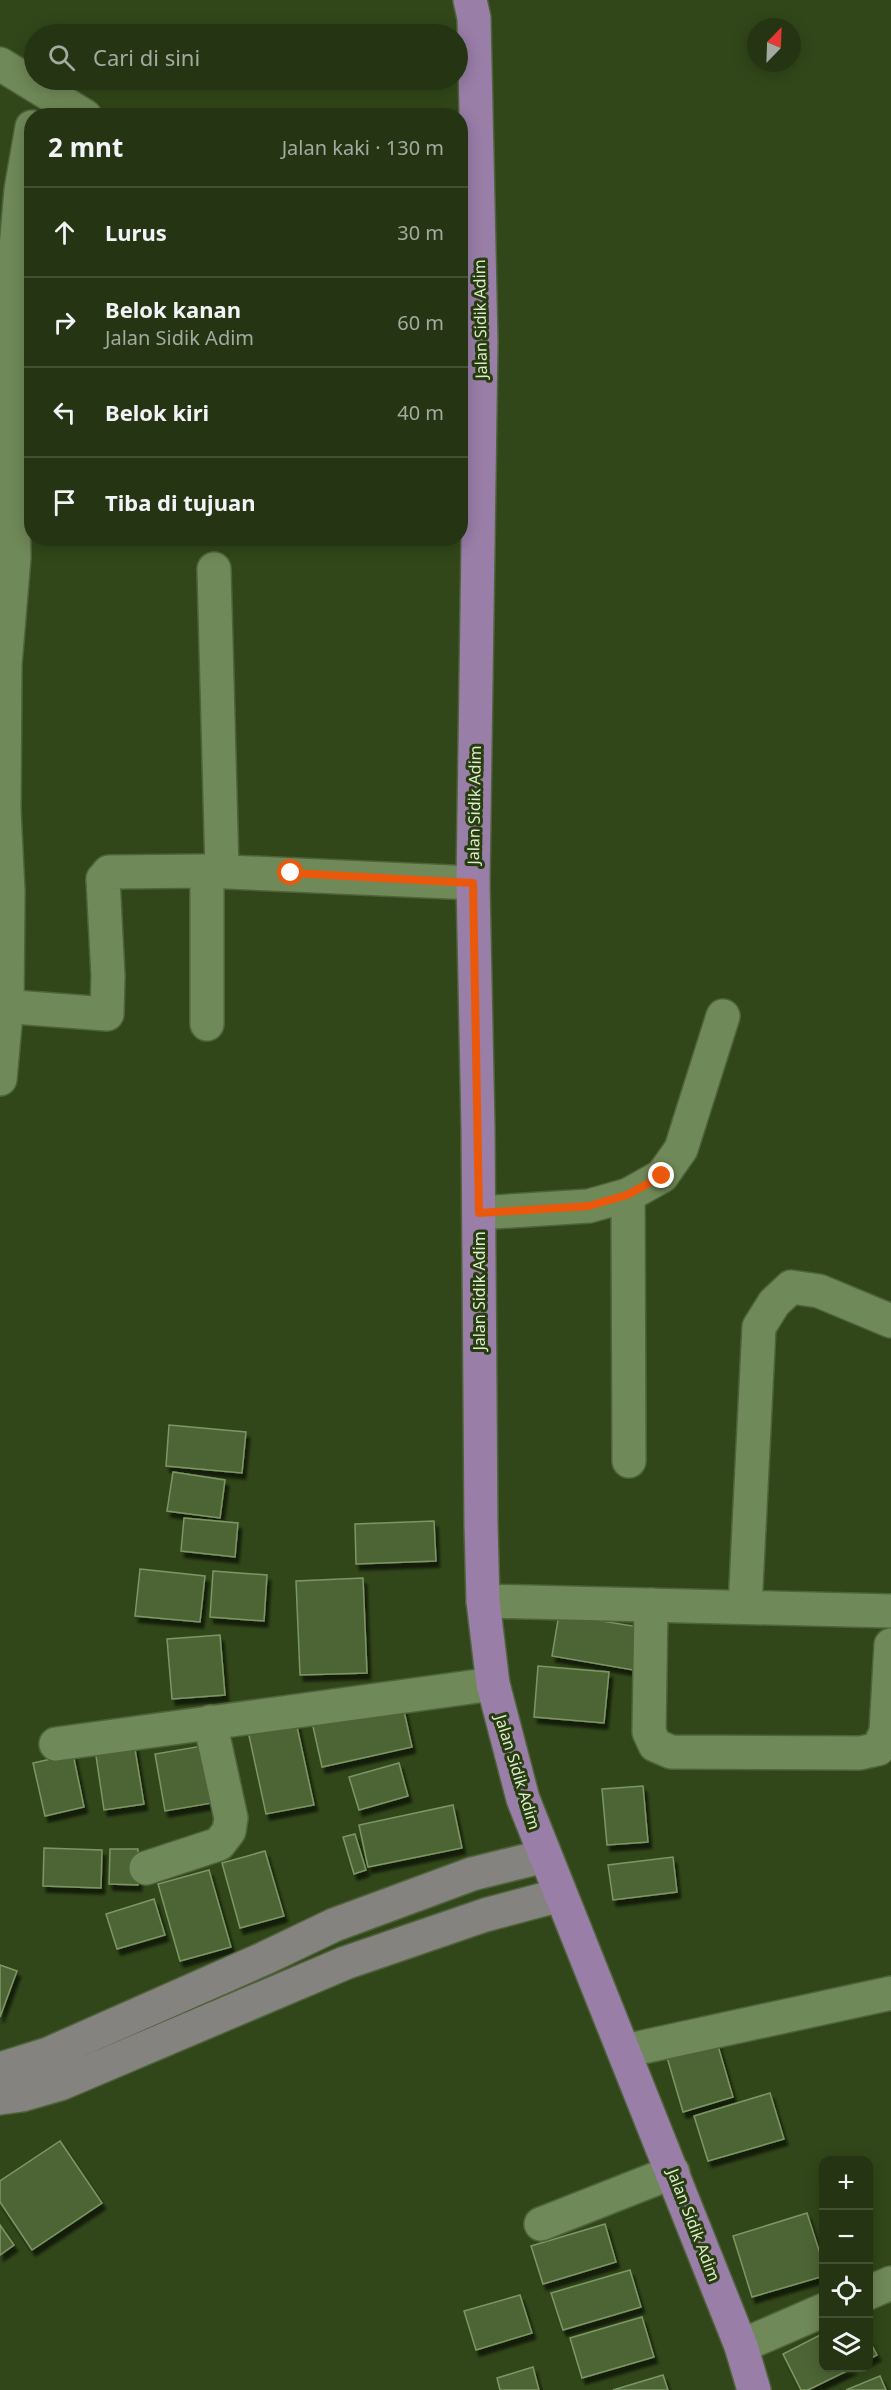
<!DOCTYPE html>
<html lang="id">
<head>
<meta charset="utf-8">
<style>
  body { margin:0; font-family:"Noto Sans",sans-serif; background:#314021; color:#f1f3f6 }
  .controls { position:absolute; right:18px; bottom:18px; display:grid; overflow:hidden; border-radius:12px; box-shadow:0 3px 15px #0003 }
  .controls button { width:54px; height:54px; display:grid; place-items:center; padding:0; border:0; border-bottom:2px solid #425033; background:#253513; color:#f1f3f6; font:30px sans-serif }
  .compass { position:absolute; left:747px; top:18px; width:54px; height:54px; border-radius:50%; background:#253513; box-shadow:0 3px 15px #0003; rotate:23deg }
  .stop { position:absolute; width:18px; height:18px; margin:-14px; border:4px solid #ea580c; border-radius:50%; background:#fff }
  .stop.end { background:#ea580c; border-color:#fff; box-shadow:0 2px 6px #0008 }
  .list { margin:0; padding:0; list-style:none }
  h2 { display:flex; justify-content:space-between; align-items:center; height:78px; margin:0; padding:0 24px; font-size:26px }
  h2 small { font-size:20px; font-weight:400; color:#a3aba0 }
  .list li { display:grid; grid-template-columns:39px 1fr auto; gap:18px; align-items:center; box-sizing:border-box; height:90px; padding:0 24px; border-top:2px solid #425033 }
  .list b { display:block; font-size:22px; white-space:nowrap }
  .list p { margin:0; font-size:20px; white-space:nowrap; color:#a3aba0 }
  .list em { font-size:20px; font-style:normal; color:#a3aba0 }
  .icon { flex:none; width:33px; height:33px; fill:none; stroke:currentColor; stroke-width:2; stroke-linecap:round; stroke-linejoin:round }
  .map { position:relative; flex:none; width:891px; height:2390px; overflow:hidden }
  .search { position:absolute; background:#253513; box-shadow:0 3px 15px #0003; left:24px; top:24px; width:444px; height:66px; display:flex; align-items:center; gap:15px; box-sizing:border-box; padding:0 21px; border-radius:33px; color:#a3aba0; font-size:22px }
  .panel { position:absolute; background:#253513; box-shadow:0 3px 15px #0003; left:24px; top:108px; width:444px; height:438px; border-radius:24px }
  .map>svg:first-child { display:block }
</style>
</head>
<body>
<div class="map">
<svg width="891" height="2390" viewBox="0 0 891 2390">
  <defs>
    <filter id="shadow"><feDropShadow dx="3.5" dy="6" stdDeviation="1.5" flood-color="#0009"/></filter>
  </defs>
  <rect width="100%" height="100%" fill="#314719"/>
  <!-- building -->
  <g fill="#4d6536" stroke="#7d9665" stroke-width="1.5" filter="url(#shadow)">
    <polygon points="169,1425 246,1432 242,1473 166,1466"/>
    <polygon points="173,1472 225,1480 220,1518 167,1511"/>
    <polygon points="184,1518 238,1523 235,1557 181,1551"/>
    <polygon points="434,1521 436,1561 356,1564 355,1524"/>
    <polygon points="140,1569 205,1576 200,1622 135,1616"/>
    <polygon points="213,1571 267,1575 264,1621 210,1617"/>
    <polygon points="363,1578 367,1673 300,1675 296,1581"/>
    <polygon points="559,1614 639,1627 633,1670 552,1656"/>
    <polygon points="220,1635 225,1695 172,1699 167,1639"/>
    <polygon points="538,1666 609,1672 604,1723 534,1717"/>
    <polygon points="402,1702 412,1747 322,1767 312,1722"/>
    <polygon points="296,1722 314,1805 266,1814 248,1731"/>
    <polygon points="134,1743 144,1804 104,1810 95,1749"/>
    <polygon points="202,1746 212,1803 165,1811 155,1754"/>
    <polygon points="73,1754 84,1807 45,1816 33,1763"/>
    <polygon points="399,1763 408,1796 359,1810 349,1777"/>
    <polygon points="643,1786 648,1842 607,1845 602,1789"/>
    <polygon points="453,1805 462,1848 368,1867 359,1825"/>
    <polygon points="355,1834 366,1870 354,1874 343,1837"/>
    <polygon points="44,1848 102,1850 101,1888 43,1886"/>
    <polygon points="110,1849 138,1849 138,1885 109,1884"/>
    <polygon points="265,1851 284,1916 240,1928 222,1863"/>
    <polygon points="673,1857 677,1892 613,1900 608,1865"/>
    <polygon points="209,1870 231,1947 180,1961 158,1884"/>
    <polygon points="154,1899 165,1935 117,1949 106,1914"/>
    <polygon points="0,1965 17,1971 0,2017"/>
    <polygon points="716,2039 733,2097 683,2112 666,2054"/>
    <polygon points="770,2093 784,2139 708,2161 694,2116"/>
    <polygon points="60,2141 102,2203 32,2250 0,2202 0,2181"/>
    <polygon points="807,2213 824,2266 824,2276 752,2297 733,2236"/>
    <polygon points="605,2224 616,2262 543,2284 531,2246"/>
    <polygon points="0,2225 14,2245 0,2255"/>
    <polygon points="630,2270 641,2307 563,2330 551,2293"/>
    <polygon points="520,2295 532,2333 476,2350 464,2311"/>
    <polygon points="642,2317 654,2357 582,2378 570,2338"/>
    <polygon points="824,2333 824,2368 853,2368 808,2390 801,2390 783,2354"/>
    <polygon points="868,2338 877,2355 868,2360"/>
    <polygon points="533,2367 539,2390 500,2390 497,2378"/>
    <polygon points="663,2375 668,2390 613,2390"/>
    <polygon points="880,2376 886,2390 846,2390"/>
  </g>
  <g fill="none" stroke-linecap="round" stroke-linejoin="round">
    <defs>
      <g id="street">
        <polyline points="0,64 85,116"/>
        <polyline points="32,127 21,190 10,318 14,557 5,664 4,811 8,891 7,1003 14,1007 107,1014 108,976 103,879 109,872 207,871 473,883"/>
        <polyline points="214,569 222,871"/>
        <polyline points="207,1024 207,871"/>
        <polyline points="0,1079 7,1003"/>
        <polyline points="628,1195 629,1461"/>
        <polyline points="479,1213 589,1206 628,1195 662,1176 681,1149 723,1016"/>
        <polyline points="483,1601 891,1611"/>
        <polyline points="651,1605 649,1732 655,1745 671,1752 860,1753 878,1749 886,1732 891,1645"/>
        <polyline points="745,1607 759,1327 774,1303 791,1287 819,1291 891,1321"/>
        <polyline points="56,1744 493,1684"/>
        <polyline points="146,1868 219,1844 229,1831 231,1818 210,1722"/>
        <polyline points="625,2051 891,1993"/>
        <polyline points="541,2224 673,2172"/>
        <polyline points="868,2293 891,2283"/>
        <polyline points="741,2346 824,2310"/>
      </g>
      <g id="secondary">
        <polyline points="0,2069 48,2054 263,1959 334,1925 472,1874 545,1856"/>
        <polyline points="0,2098 22,2095 60,2084 345,1963 485,1915 560,1895"/>
      </g>
      <polyline id="primary" points="470,0 474,18 481,342 473,883 478,1128 481,1525 483,1601 493,1684 523,1799 741,2346 754,2390"/>
    </defs>
    <!-- street casing -->
    <use href="#street" stroke="#50623b" stroke-width="36"/>
    <!-- secondary casing -->
    <use href="#secondary" stroke="#50623b" stroke-width="36"/>
    <!-- primary casing -->
    <use href="#primary" stroke="#50623b" stroke-width="36"/>
    <!-- street -->
    <use href="#street" stroke="#708958" stroke-width="33"/>
    <!-- secondary -->
    <use href="#secondary" stroke="#858380" stroke-width="33"/>
    <!-- primary -->
    <use href="#primary" stroke="#997ea8" stroke-width="33"/>
  </g>
  <g fill="none" stroke-linecap="round" stroke-linejoin="round">
    <!-- route -->
    <polyline stroke="#ea580c" stroke-width="8" points="291,873 473,883 479,1213 589,1206 627,1195 662,1176"/>
  </g>
  <g text-anchor="middle" dominant-baseline="central" stroke-width="6" stroke-linejoin="round" paint-order="stroke">
    <!-- street labels -->
    <g font-size="16" fill="#ddecd2" stroke="#273d0d">
      <text transform="translate(480 319) rotate(-91)">Jalan Sidik Adim</text>
      <text transform="translate(474 805) rotate(-89)">Jalan Sidik Adim</text>
      <text transform="translate(479 1291) rotate(-90)">Jalan Sidik Adim</text>
      <text transform="translate(518 1772) rotate(73)">Jalan Sidik Adim</text>
      <text transform="translate(694 2225) rotate(69)">Jalan Sidik Adim</text>
    </g>
  </g>
</svg>
<div class="controls">
<button>+</button>
<button>−</button>
<button><svg class="icon" aria-label="locate" viewBox="0 0 24 24"><circle cx="12" cy="12" r="6"/><path d="M12 2v4M12 18v4M2 12h4M18 12h4"/></svg></button>
<button><svg class="icon" aria-label="layers" viewBox="0 0 24 24"><path d="M12 4l9 5-9 5-9-5zM3 14l9 5 9-5"/></svg></button>
</div>
<svg class="compass" viewBox="-18 -18 36 36"><path d="M0-13l5 13h-10z" fill="#e53935"/><path d="M0 13l5-13h-10z" fill="#a3aba0"/></svg>
<div class="stop" style="left:291px;top:873px"></div>
<div class="stop end" style="left:662px;top:1176px"></div>
<div class="search"><svg class="icon" aria-label="search" viewBox="0 0 24 24"><circle cx="10" cy="10" r="6"/><path d="M15 15l6 6"/></svg>Cari di sini</div>
<section class="panel">
<h2>2 mnt<small>Jalan kaki · 130 m</small></h2>
<ul class="list">
<li><svg class="icon" aria-label="ahead" viewBox="0 0 24 24"><path d="M12 20V5M6 11l6-6 6 6"/></svg><div><b>Lurus</b></div><em>30 m</em></li>
<li><svg class="icon" aria-label="right" viewBox="0 0 24 24"><path d="M7 20v-9h11M14 6l5 5-5 5"/></svg><div><b>Belok kanan</b><p>Jalan Sidik Adim</p></div><em>60 m</em></li>
<li><svg class="icon" aria-label="left" viewBox="0 0 24 24"><path d="M17 20v-9H6M10 6l-5 5 5 5"/></svg><div><b>Belok kiri</b></div><em>40 m</em></li>
<li><svg class="icon" aria-label="arrive" viewBox="0 0 24 24"><path d="M6 21V4h12l-3 4 3 4H6"/></svg><div><b>Tiba di tujuan</b></div></li>
</ul>
</section>
</div>
</body>
</html>
